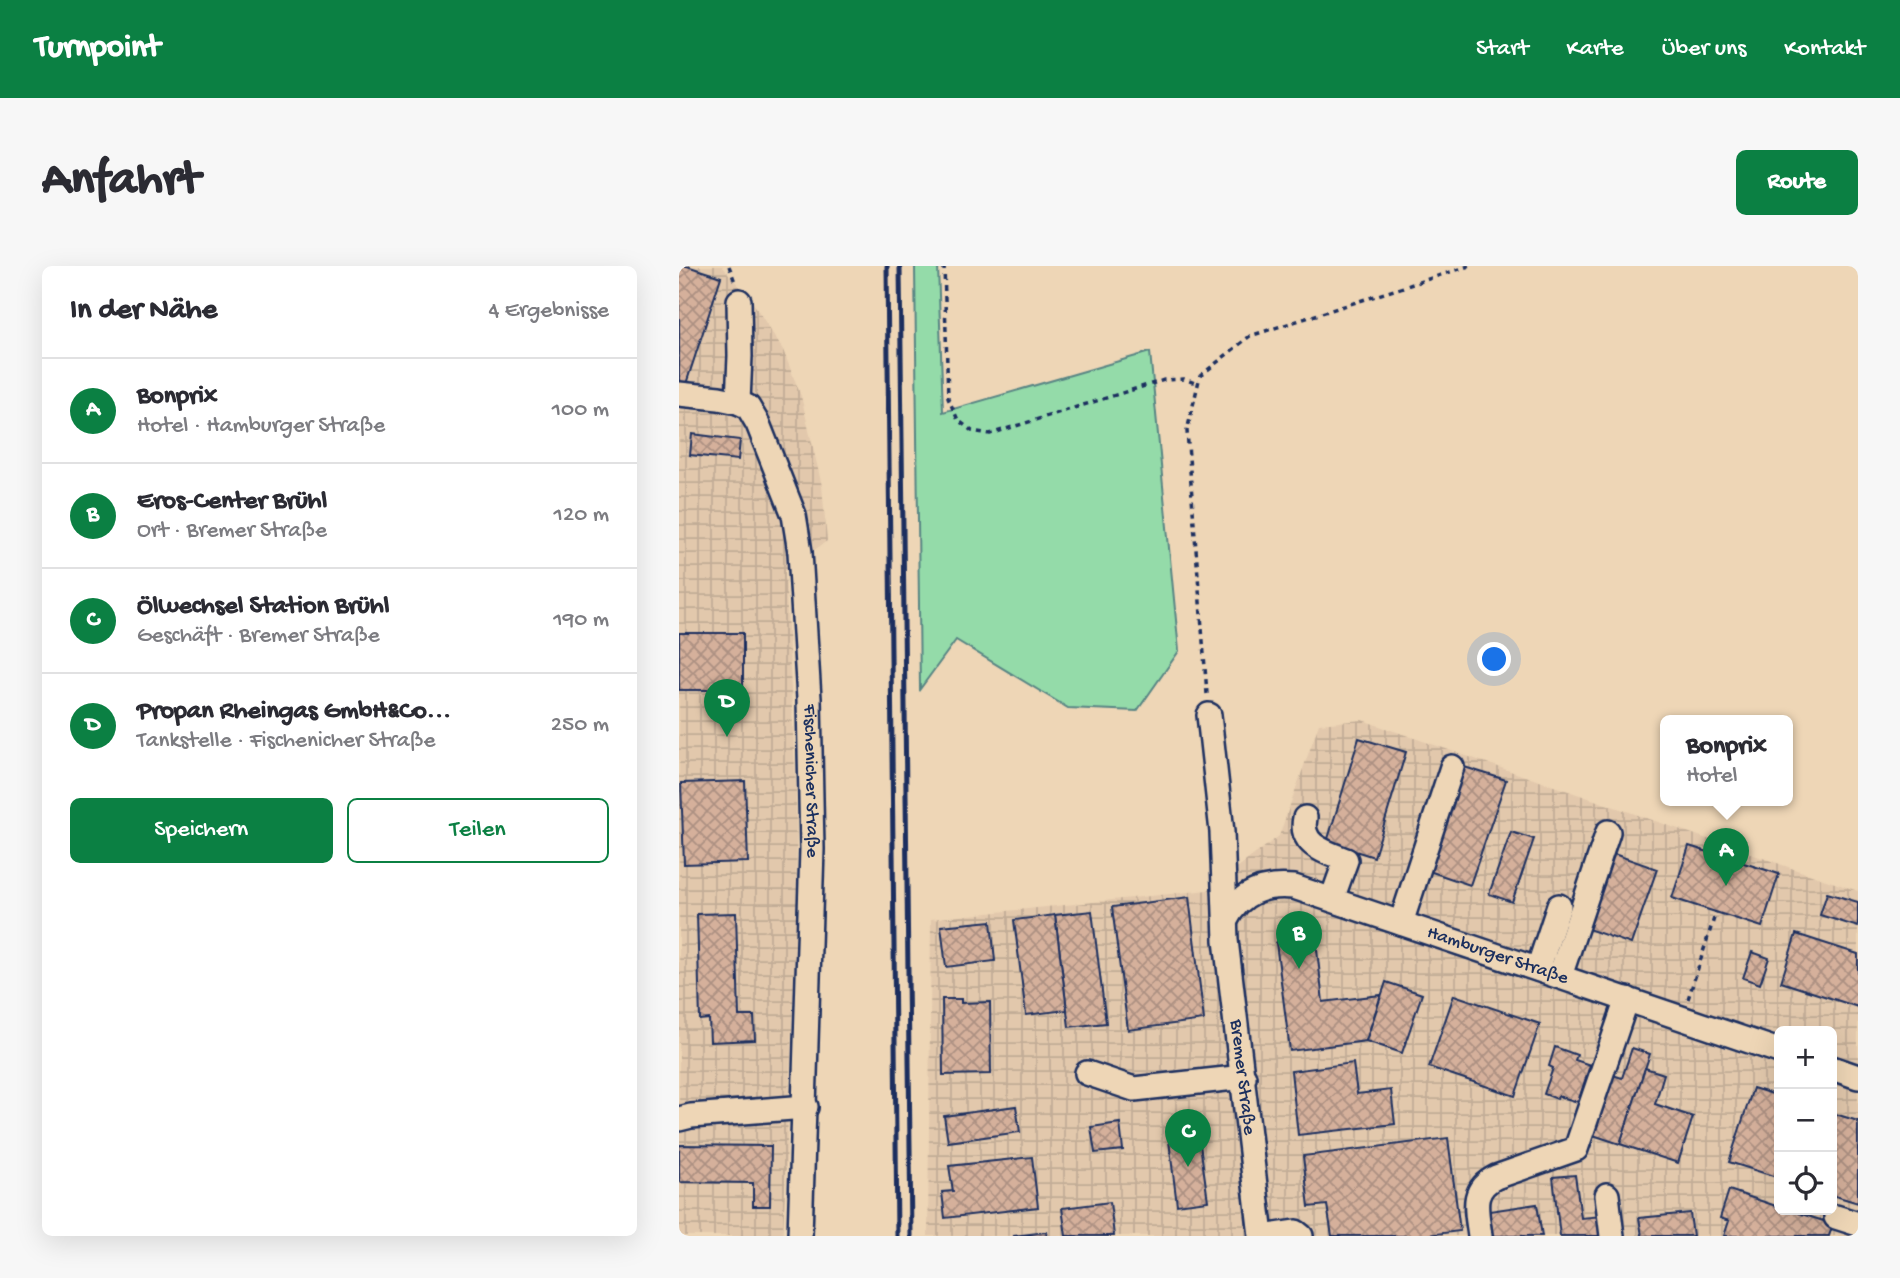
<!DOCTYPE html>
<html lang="de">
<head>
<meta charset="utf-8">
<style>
  body { margin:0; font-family:"Gochi Hand",sans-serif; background:#f7f7f7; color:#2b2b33 }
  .controls { position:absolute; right:21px; bottom:21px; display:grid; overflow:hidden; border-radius:10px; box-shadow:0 7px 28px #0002 }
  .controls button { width:63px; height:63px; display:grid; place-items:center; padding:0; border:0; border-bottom:2px solid #e1e1e2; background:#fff; color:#2b2b33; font:35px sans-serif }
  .you { position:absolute; left:816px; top:394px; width:24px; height:24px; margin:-18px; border:5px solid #fff; border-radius:50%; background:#1a73e8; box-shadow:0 0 0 10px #1a73e833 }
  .badge { display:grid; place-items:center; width:46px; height:46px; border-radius:50%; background:#0b8043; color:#fff; font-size:23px; font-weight:700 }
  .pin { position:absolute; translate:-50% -58px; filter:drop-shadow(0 2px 4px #0008) }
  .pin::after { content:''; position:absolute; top:37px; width:24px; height:21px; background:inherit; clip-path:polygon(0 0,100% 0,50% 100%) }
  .popup { position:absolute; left:981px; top:449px; width:133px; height:91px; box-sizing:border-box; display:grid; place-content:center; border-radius:10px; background:#fff; filter:drop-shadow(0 2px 5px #0005); font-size:23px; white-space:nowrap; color:#7c7c81 }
  .popup b { font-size:26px; color:#2b2b33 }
  .popup::after { content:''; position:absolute; left:50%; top:100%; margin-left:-14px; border:14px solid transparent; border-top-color:#fff }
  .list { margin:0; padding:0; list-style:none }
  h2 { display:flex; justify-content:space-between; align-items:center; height:91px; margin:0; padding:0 28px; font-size:30px }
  h2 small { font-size:23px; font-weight:400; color:#7c7c81 }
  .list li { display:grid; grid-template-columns:46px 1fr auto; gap:21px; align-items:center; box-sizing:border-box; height:105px; padding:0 28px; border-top:2px solid #e1e1e2 }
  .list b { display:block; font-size:26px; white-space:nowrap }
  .list p { margin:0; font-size:23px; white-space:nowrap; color:#7c7c81 }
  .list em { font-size:23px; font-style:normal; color:#7c7c81 }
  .actions { display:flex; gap:14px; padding:21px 28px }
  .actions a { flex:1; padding:16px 0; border:2px solid #0b8043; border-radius:10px; text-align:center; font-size:24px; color:#0b8043 }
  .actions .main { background:#0b8043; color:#fff }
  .icon { flex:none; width:38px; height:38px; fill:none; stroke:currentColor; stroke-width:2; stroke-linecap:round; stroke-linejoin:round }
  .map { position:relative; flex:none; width:1179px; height:970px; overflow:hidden; border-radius:10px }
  header { display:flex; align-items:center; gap:42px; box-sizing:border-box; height:98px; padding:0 35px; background:#0b8043; color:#fff }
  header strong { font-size:33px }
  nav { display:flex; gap:38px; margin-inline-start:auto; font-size:24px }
  .intro { display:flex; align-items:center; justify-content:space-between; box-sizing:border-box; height:168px; padding:0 42px }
  h1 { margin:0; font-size:49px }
  .button { padding:18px 32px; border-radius:10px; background:#0b8043; color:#fff; font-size:24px; font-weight:700 }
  main { display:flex; gap:42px; padding:0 42px }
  aside { flex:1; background:#fff; border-radius:10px; box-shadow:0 7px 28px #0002 }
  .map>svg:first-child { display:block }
</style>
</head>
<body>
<header>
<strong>Turnpoint</strong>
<nav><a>Start</a><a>Karte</a><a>Über uns</a><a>Kontakt</a></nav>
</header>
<div class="intro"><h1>Anfahrt</h1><a class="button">Route</a></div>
<main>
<aside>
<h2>In der Nähe<small>4 Ergebnisse</small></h2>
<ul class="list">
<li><span class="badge">A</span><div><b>Bonprix</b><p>Hotel · Hamburger Straße</p></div><em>100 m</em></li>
<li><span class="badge">B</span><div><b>Eros-Center Brühl</b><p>Ort · Bremer Straße</p></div><em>120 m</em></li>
<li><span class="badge">C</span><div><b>Ölwechsel Station Brühl</b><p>Geschäft · Bremer Straße</p></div><em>190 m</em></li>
<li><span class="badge">D</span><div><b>Propan Rheingas GmbH&amp;Co...</b><p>Tankstelle · Fischenicher Straße</p></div><em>250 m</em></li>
</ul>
<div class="actions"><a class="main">Speichern</a><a>Teilen</a></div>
</aside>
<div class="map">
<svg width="1179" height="970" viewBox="0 0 1179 970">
  <defs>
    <pattern id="industrial-grid" width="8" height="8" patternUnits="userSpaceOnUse" patternTransform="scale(1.75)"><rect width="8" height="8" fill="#e2c8ac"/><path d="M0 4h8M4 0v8" fill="none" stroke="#c1ac96"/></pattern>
    <pattern id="building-cross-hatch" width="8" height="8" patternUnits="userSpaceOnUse" patternTransform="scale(1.75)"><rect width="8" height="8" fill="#d5b09b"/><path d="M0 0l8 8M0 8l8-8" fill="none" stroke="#ac9082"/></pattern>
  </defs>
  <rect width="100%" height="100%" fill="#eed6b6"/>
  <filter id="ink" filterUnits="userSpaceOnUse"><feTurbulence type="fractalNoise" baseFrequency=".0143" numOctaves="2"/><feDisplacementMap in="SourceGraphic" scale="14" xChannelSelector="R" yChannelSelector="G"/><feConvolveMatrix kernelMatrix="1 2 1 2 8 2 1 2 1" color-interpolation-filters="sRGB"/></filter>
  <g filter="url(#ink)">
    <!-- industrial -->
    <g fill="url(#industrial-grid)" fill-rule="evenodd">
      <polygon points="0,0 43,0 73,35 104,84 122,130 143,220 148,275 106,305 117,521 118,646 104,970 0,970"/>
      <path d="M683,454L1179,625V970H249L252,653L529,624L600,570L640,458ZM1100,765H1153V944H1100Z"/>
    </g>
    <!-- green -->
    <polygon fill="#94dba9" stroke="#588584" stroke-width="2" points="236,0 259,0 264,146 471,86 500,385 458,445 389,442 277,374 241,423"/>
    <!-- building -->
    <g fill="url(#building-cross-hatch)" stroke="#1b2f5e" stroke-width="2">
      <polygon points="0,0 8,0 42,11 7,118 0,116"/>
      <polygon points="13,168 61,174 59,194 11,189"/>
      <rect x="0" y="367" width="64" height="57"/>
      <polygon points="680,472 727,486 695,591 648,576"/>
      <polygon points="782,500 827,514 791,619 747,604"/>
      <polygon points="66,515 69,596 5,598 2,517"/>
      <polygon points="832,566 855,573 833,636 810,628"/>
      <polygon points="1010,580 1100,608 1083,661 993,632"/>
      <polygon points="932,587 978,603 952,678 906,662"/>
      <polygon points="1148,627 1179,636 1179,661 1141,649"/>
      <polygon points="510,631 525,754 449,764 433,641"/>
      <polygon points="413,645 427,757 390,761 376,649"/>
      <polygon points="57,647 60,750 75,750 76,774 31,776 30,753 21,754 18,648"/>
      <polygon points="376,649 388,744 347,749 335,654"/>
      <polygon points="312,655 316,695 267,701 262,660"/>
      <polygon points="614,667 637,675 644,736 702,729 687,775 611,785 597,677 603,669"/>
      <polygon points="1117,668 1179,688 1179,741 1102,716"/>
      <polygon points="1073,686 1090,692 1081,718 1064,712"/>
      <polygon points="707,716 743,728 723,787 687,775"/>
      <polygon points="775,729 861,758 836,830 750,801"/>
      <polygon points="263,733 282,733 282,737 311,736 312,808 264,809"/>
      <polygon points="876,781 898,789 896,794 911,799 899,836 879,830 878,833 865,828 874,802 870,800"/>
      <polygon points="953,782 971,788 941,878 911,868 931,808 943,812"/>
      <polygon points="674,797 678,828 712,824 716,858 619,869 612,805"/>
      <polygon points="966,802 985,808 976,838 1014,851 999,897 941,878"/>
      <polygon points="1074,822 1100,830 1100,912 1050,896"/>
      <polygon points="337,840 341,866 269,876 265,850"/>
      <polygon points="1153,847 1179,855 1179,937 1153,929"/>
      <polygon points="441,857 444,884 416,887 412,861"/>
      <polygon points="519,864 529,935 498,939 489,867"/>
      <polygon points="769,872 781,965 741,970 653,970 648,939 630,941 624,890"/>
      <polygon points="0,879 92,880 91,940 74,940 74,917 0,916"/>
      <polygon points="353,891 359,941 266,952 263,926 274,925 270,900"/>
      <polygon points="896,909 902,952 923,950 925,970 881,970 874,911"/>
      <polygon points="1050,924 1100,941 1100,944 1110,944 1154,958 1150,970 1045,970 1050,955 1041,952"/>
      <polygon points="431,936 435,970 387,970 383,942"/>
      <polygon points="858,938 863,970 814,970 810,945"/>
      <polygon points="1011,947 1014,970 963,970 960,952"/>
      <polygon points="367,966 368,970 334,970"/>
    </g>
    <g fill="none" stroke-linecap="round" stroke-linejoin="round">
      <defs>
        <g id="minor">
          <path id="s1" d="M0,128L40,132L59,136L69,141L79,158L115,249L121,286L130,433L133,583L121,970"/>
          <polyline points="59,136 61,90 60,35"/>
          <path id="s2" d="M530,449L543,566L547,674L582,970"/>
          <path d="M626,552C620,579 646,586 667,594L653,633"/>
          <path id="s3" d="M547,654C561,626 585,618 615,621L1100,785"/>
          <polyline points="722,657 773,501"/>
          <polyline points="859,703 880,640"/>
          <polyline points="881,710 929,566"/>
          <polyline points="1153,802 1179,811"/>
          <polyline points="408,807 455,823 565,811"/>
          <polyline points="0,853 12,850 127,841"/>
          <polyline points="928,929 933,970"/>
          <polyline points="1157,951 1179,958"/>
          <polyline points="590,970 617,966 622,970"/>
          <path d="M801,970C798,945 790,924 817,911L897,883L948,733"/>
        </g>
      </defs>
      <!-- minor casing -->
      <use href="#minor" stroke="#1b2f5e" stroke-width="28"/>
      <!-- path -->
      <g stroke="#1b2f5e" stroke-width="3.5" stroke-dasharray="5 5" stroke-linecap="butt">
        <polyline points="50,0 56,16"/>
        <polyline points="265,0 269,132 279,154 293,165 311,168 485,114 505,113 519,118"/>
        <polyline points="528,428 508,165 521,110 571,70 790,0"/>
        <polyline points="1009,733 1037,646"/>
      </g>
      <!-- minor -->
      <use href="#minor" stroke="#eed6b6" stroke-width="23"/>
      <!-- rail -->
      <g stroke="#1b2f5e" stroke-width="5">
        <polyline points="208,0 218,970"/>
        <polyline points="221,0 232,970"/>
      </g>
    </g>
  </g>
  <g text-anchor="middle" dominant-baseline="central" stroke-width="5" stroke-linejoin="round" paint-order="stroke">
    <!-- street labels -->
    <g font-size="19" fill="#1b2f5e" stroke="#eed6b6">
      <text stroke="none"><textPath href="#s1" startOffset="455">Fischenicher Straße</textPath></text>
      <text stroke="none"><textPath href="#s3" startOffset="296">Hamburger Straße</textPath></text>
      <text stroke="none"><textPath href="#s2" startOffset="364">Bremer Straße</textPath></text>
    </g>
  </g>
</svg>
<div class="controls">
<button>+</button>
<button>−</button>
<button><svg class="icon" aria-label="locate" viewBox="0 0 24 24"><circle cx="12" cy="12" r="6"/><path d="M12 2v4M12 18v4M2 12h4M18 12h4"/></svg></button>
</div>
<div class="you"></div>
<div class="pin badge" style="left:1047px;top:620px">A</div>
<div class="popup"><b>Bonprix</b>Hotel</div>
<div class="pin badge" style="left:620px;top:703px">B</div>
<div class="pin badge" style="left:509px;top:901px">C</div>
<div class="pin badge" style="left:48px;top:471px">D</div>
</div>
</main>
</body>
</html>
